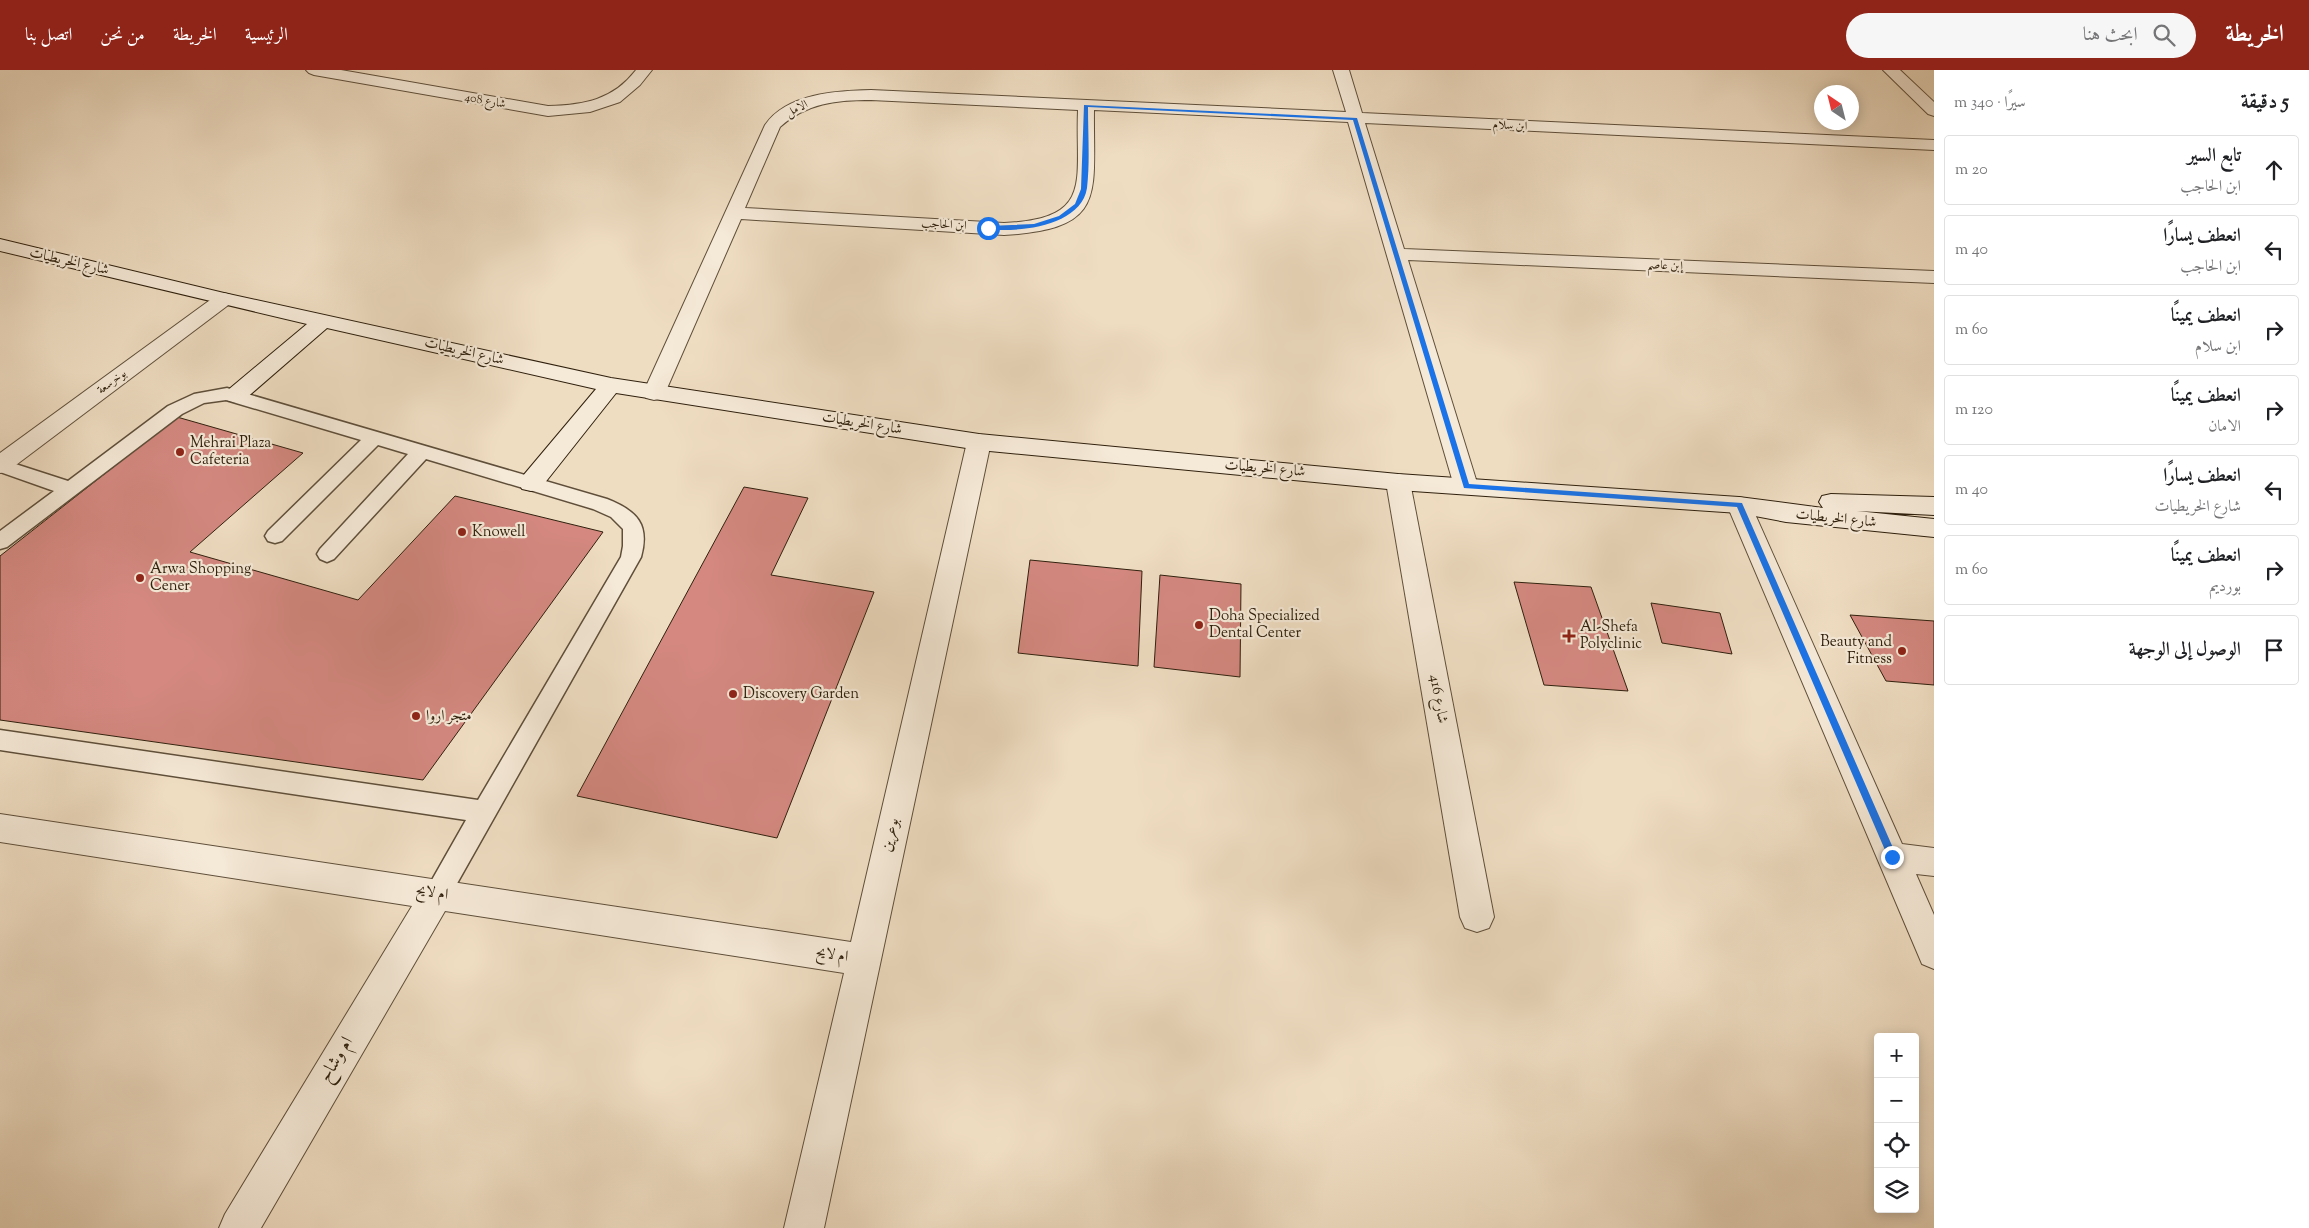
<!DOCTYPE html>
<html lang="ar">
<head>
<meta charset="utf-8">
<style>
  body { margin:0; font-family:"Sorts Mill Goudy",Amiri,serif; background:#f6f6f6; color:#202124; direction:rtl }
  .controls { position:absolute; right:15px; bottom:15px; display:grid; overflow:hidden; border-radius:5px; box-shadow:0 2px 12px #0003 }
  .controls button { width:45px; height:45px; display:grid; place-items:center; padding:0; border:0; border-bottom:1px solid #e0e0e0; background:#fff; color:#202124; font:25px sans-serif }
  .compass { position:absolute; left:1814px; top:15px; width:45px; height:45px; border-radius:50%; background:#fff; box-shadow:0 2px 12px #0003; rotate:325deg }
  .stop { position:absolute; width:15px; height:15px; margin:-11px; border:4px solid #1a73e8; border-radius:50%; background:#fff }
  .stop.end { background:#1a73e8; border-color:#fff; box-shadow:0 1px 5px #0008 }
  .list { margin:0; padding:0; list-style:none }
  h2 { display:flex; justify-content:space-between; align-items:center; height:65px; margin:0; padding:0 20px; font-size:21px }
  h2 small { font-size:16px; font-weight:400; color:#757577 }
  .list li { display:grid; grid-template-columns:32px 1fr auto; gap:15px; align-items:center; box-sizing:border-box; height:70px; margin:0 10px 10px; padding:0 10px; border:1px solid #e0e0e0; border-radius:5px }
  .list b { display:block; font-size:19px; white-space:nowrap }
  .list p { margin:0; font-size:16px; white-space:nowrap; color:#757577 }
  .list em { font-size:16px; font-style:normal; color:#757577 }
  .icon { flex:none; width:28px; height:28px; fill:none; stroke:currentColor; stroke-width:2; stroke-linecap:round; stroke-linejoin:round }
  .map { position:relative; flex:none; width:1934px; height:1158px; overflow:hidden; direction:ltr }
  header { display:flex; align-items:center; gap:30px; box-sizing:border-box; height:70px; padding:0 25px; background:#8f2418; color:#fff }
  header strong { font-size:24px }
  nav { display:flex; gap:28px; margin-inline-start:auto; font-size:18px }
  .search { width:350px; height:45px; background:#f6f6f6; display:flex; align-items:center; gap:12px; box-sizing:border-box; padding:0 18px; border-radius:28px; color:#757577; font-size:19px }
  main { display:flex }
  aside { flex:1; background:#fff }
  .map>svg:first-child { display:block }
</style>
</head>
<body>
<header>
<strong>الخريطة</strong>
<div class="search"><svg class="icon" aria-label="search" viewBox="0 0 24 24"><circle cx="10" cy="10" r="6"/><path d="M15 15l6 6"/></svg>ابحث هنا</div>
<nav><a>الرئيسية</a><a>الخريطة</a><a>من نحن</a><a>اتصل بنا</a></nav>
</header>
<main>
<aside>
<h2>5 دقيقة<small>سيرًا · 340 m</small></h2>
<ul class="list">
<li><svg class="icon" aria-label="ahead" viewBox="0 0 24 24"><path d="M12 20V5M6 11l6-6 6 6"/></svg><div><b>تابع السير</b><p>ابن الحاجب</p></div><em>20 m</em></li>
<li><svg class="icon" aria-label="left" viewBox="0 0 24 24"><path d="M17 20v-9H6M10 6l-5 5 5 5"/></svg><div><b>انعطف يسارًا</b><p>ابن الحاجب</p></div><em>40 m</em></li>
<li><svg class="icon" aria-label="right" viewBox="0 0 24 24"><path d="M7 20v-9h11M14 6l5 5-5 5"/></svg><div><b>انعطف يمينًا</b><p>ابن سلام</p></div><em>60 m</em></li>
<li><svg class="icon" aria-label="right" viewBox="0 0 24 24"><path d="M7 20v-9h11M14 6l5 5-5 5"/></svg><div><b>انعطف يمينًا</b><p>الامان</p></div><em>120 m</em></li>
<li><svg class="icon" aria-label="left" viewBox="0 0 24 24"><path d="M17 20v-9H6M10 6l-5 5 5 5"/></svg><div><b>انعطف يسارًا</b><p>شارع الخريطيات</p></div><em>40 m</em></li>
<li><svg class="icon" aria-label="right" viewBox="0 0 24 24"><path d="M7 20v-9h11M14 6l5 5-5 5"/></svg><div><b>انعطف يمينًا</b><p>بورديم</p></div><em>60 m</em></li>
<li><svg class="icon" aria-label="arrive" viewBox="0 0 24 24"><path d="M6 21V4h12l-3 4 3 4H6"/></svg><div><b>الوصول إلى الوجهة</b></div></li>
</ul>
</aside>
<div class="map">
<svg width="1934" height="1158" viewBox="0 0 1934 1158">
  <rect width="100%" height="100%" fill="#efddc2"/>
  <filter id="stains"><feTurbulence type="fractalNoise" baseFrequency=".004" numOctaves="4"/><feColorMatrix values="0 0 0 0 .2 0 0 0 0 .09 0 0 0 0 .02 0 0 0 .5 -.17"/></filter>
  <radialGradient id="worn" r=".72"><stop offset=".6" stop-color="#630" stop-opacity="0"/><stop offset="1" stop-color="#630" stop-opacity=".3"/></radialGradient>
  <!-- building -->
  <g fill="#d48880" stroke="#2f200d">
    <polygon points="177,347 303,383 190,482 358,530 455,426 603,462 423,710 0,650 0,486"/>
    <polygon points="744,417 808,428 771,505 874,522 777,768 577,726"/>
    <polygon points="1030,490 1142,501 1138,596 1018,583"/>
    <polygon points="1160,505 1241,514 1240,607 1154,597"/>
    <polygon points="1514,512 1591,517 1628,621 1544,615"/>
    <polygon points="1651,533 1720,543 1732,584 1662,573"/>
    <polygon points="1850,545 1934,551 1934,615 1886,611"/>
  </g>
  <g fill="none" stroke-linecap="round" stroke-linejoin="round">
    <defs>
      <path id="lane" d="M227,318L607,429C637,441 650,454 641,487L446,833L437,836L428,833L424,824L466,750L0,680V660L478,730L621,487L623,476V459L611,447L593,439L426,389L334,489L327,492L320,489L317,484L320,479L408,384L378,375L282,471L275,473L268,471L265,466L268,461L361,370L226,330L204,333L182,344L7,477L0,479V461L54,421L0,402V389L68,411L168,336L194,324Z"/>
      <g id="street">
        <path d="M306,0H341L548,36C584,35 613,30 636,0H652L640,15L620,32L590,42L548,46L314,5L309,3Z"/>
        <path d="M1333,0H1349L1362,43L1934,70V80L1365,53L1404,179L1934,201V213L1408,190L1478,416L1475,422L1466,424L1457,422L1454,416L1348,52L1094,40C1093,125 1108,159 1004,165L741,149L665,323L662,328L654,330L646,328L643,323L765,55C787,23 836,21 871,20L1346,42ZM871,30L1078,40C1075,111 1095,149 1004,153L745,138L780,57C806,33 837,30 871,30Z"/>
        <polygon points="1883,0 1900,0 1934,32 1934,46 1928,44"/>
        <polygon points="224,223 231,225 234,229 231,233 8,401 0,403 0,383 217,225"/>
        <polygon points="979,364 987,367 991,372 824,1158 784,1158 844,903 445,841 261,1158 219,1158 225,1144 412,836 0,772 0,744 851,872 967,372 971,367"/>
        <polygon points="1398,404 1407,406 1410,412 1494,847 1489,858 1477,862 1465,858 1460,847 1386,412 1389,406"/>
        <polygon points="1739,427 1748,429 1751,435 1902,774 1934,778 1934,806 1916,804 1934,845 1934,899 1922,894 1727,435 1730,429"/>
      </g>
      <polygon id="secondary" points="0,169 224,223 611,308 979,364 1398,404 1739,427 1823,438 1819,432 1822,426 1831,424 1934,427 1934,445 1857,441 1934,449 1934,467 1786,452 1739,443 1398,420 979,380 616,323 540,419 531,421 522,419 519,413 522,407 596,319 327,258 244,330 236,332 228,330 225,325 228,320 307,254 0,181"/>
    </defs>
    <!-- lane casing -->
    <use href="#lane" stroke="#5f4f3a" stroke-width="3"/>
    <!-- street casing -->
    <use href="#street" stroke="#5f4f3a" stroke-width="2"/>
    <!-- secondary casing -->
    <use href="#secondary" stroke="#2f200d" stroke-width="2"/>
    <!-- lane -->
    <use href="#lane" fill="#f5e9d7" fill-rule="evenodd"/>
    <!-- street -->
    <use href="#street" fill="#f5e9d7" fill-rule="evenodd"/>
    <!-- secondary -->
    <use href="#secondary" fill="#f5e9d7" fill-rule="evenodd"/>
  </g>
  <!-- route -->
  <path fill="#1a73e8" d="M1084,35L1357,48L1469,414L1742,433L1897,787L1896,790H1889L1888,787L1737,437L1464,418L1353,50L1088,37C1088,64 1090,92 1087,118C1081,157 1016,163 986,159L988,156L1034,154L1059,146L1075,134L1081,119Z"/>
  <!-- markers -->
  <g fill="#8f2418" stroke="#f5e9d7" stroke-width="2">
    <circle cx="180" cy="382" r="5"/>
    <circle cx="462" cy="462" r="5"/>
    <circle cx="140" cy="508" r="5"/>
    <circle cx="1199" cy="555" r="5"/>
    <path d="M1566.5 558.5h5v5h5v5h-5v5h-5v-5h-5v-5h5z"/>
    <circle cx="1902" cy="581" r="5"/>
    <circle cx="733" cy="624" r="5"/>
    <circle cx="416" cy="646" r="5"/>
  </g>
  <g text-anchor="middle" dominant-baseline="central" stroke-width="4.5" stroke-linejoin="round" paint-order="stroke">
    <!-- far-street labels -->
    <g font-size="12" fill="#2f200d" stroke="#f5e9d7">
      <text transform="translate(485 31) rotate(10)">شارع 408</text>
      <text transform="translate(797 39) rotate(-26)">الامل</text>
      <text transform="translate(1510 56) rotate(3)">ابن سلام</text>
      <text transform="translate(944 155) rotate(3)">ابن الحاجب</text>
      <text transform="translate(1665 196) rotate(2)">إبن عاصم</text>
      <text transform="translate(112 312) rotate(-37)">بوخرسعة</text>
    </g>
    <!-- street labels -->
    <g font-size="15" fill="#2f200d" stroke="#f5e9d7">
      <text transform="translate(69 192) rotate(13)">شارع الخريطيات</text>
      <text transform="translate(464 282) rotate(13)">شارع الخريطيات</text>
      <text transform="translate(862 354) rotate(9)">شارع الخريطيات</text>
      <text transform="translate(1265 399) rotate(5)">شارع الخريطيات</text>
      <text transform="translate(1836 449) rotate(6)">شارع الخريطيات</text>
      <text transform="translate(1438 629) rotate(80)">شارع 416</text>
      <text transform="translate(891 765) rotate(-77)">بوعرين</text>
      <text transform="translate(432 823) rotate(9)">ام لايح</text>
      <text transform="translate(832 885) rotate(9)">ام لايح</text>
    </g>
    <!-- poi labels -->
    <g font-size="15" fill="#2f200d" stroke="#f5e9d7" text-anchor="start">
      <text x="190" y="373">Mehrai Plaza<tspan x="190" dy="17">Cafeteria</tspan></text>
      <text x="472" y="462">Knowell</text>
      <text x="150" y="499">Arwa Shopping<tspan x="150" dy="17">Cener</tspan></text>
      <text x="1209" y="546">Doha Specialized<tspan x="1209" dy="17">Dental Center</tspan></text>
      <text x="1580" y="557">Al-Shefa<tspan x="1580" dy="17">Polyclinic</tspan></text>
      <text x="1892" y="572" text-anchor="end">Beauty and<tspan x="1892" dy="17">Fitness</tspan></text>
      <text x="743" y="624">Discovery Garden</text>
      <text x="426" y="646">متجر اروا</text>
    </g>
    <!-- near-street labels -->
    <g font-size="18" fill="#2f200d" stroke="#f5e9d7">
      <text transform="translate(337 990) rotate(-59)">ام وشاح</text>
    </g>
  </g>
  <rect width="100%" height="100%" filter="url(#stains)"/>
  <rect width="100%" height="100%" fill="url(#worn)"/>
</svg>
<div class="controls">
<button>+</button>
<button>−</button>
<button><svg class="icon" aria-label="locate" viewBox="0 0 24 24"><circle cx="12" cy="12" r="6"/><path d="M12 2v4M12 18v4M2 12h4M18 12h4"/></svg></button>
<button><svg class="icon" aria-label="layers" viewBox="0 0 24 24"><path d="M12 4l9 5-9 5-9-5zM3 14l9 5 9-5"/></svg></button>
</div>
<svg class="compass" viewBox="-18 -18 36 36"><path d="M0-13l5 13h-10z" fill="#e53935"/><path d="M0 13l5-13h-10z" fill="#757577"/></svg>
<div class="stop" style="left:988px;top:158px"></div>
<div class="stop end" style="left:1892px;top:787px"></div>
</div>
</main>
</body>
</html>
